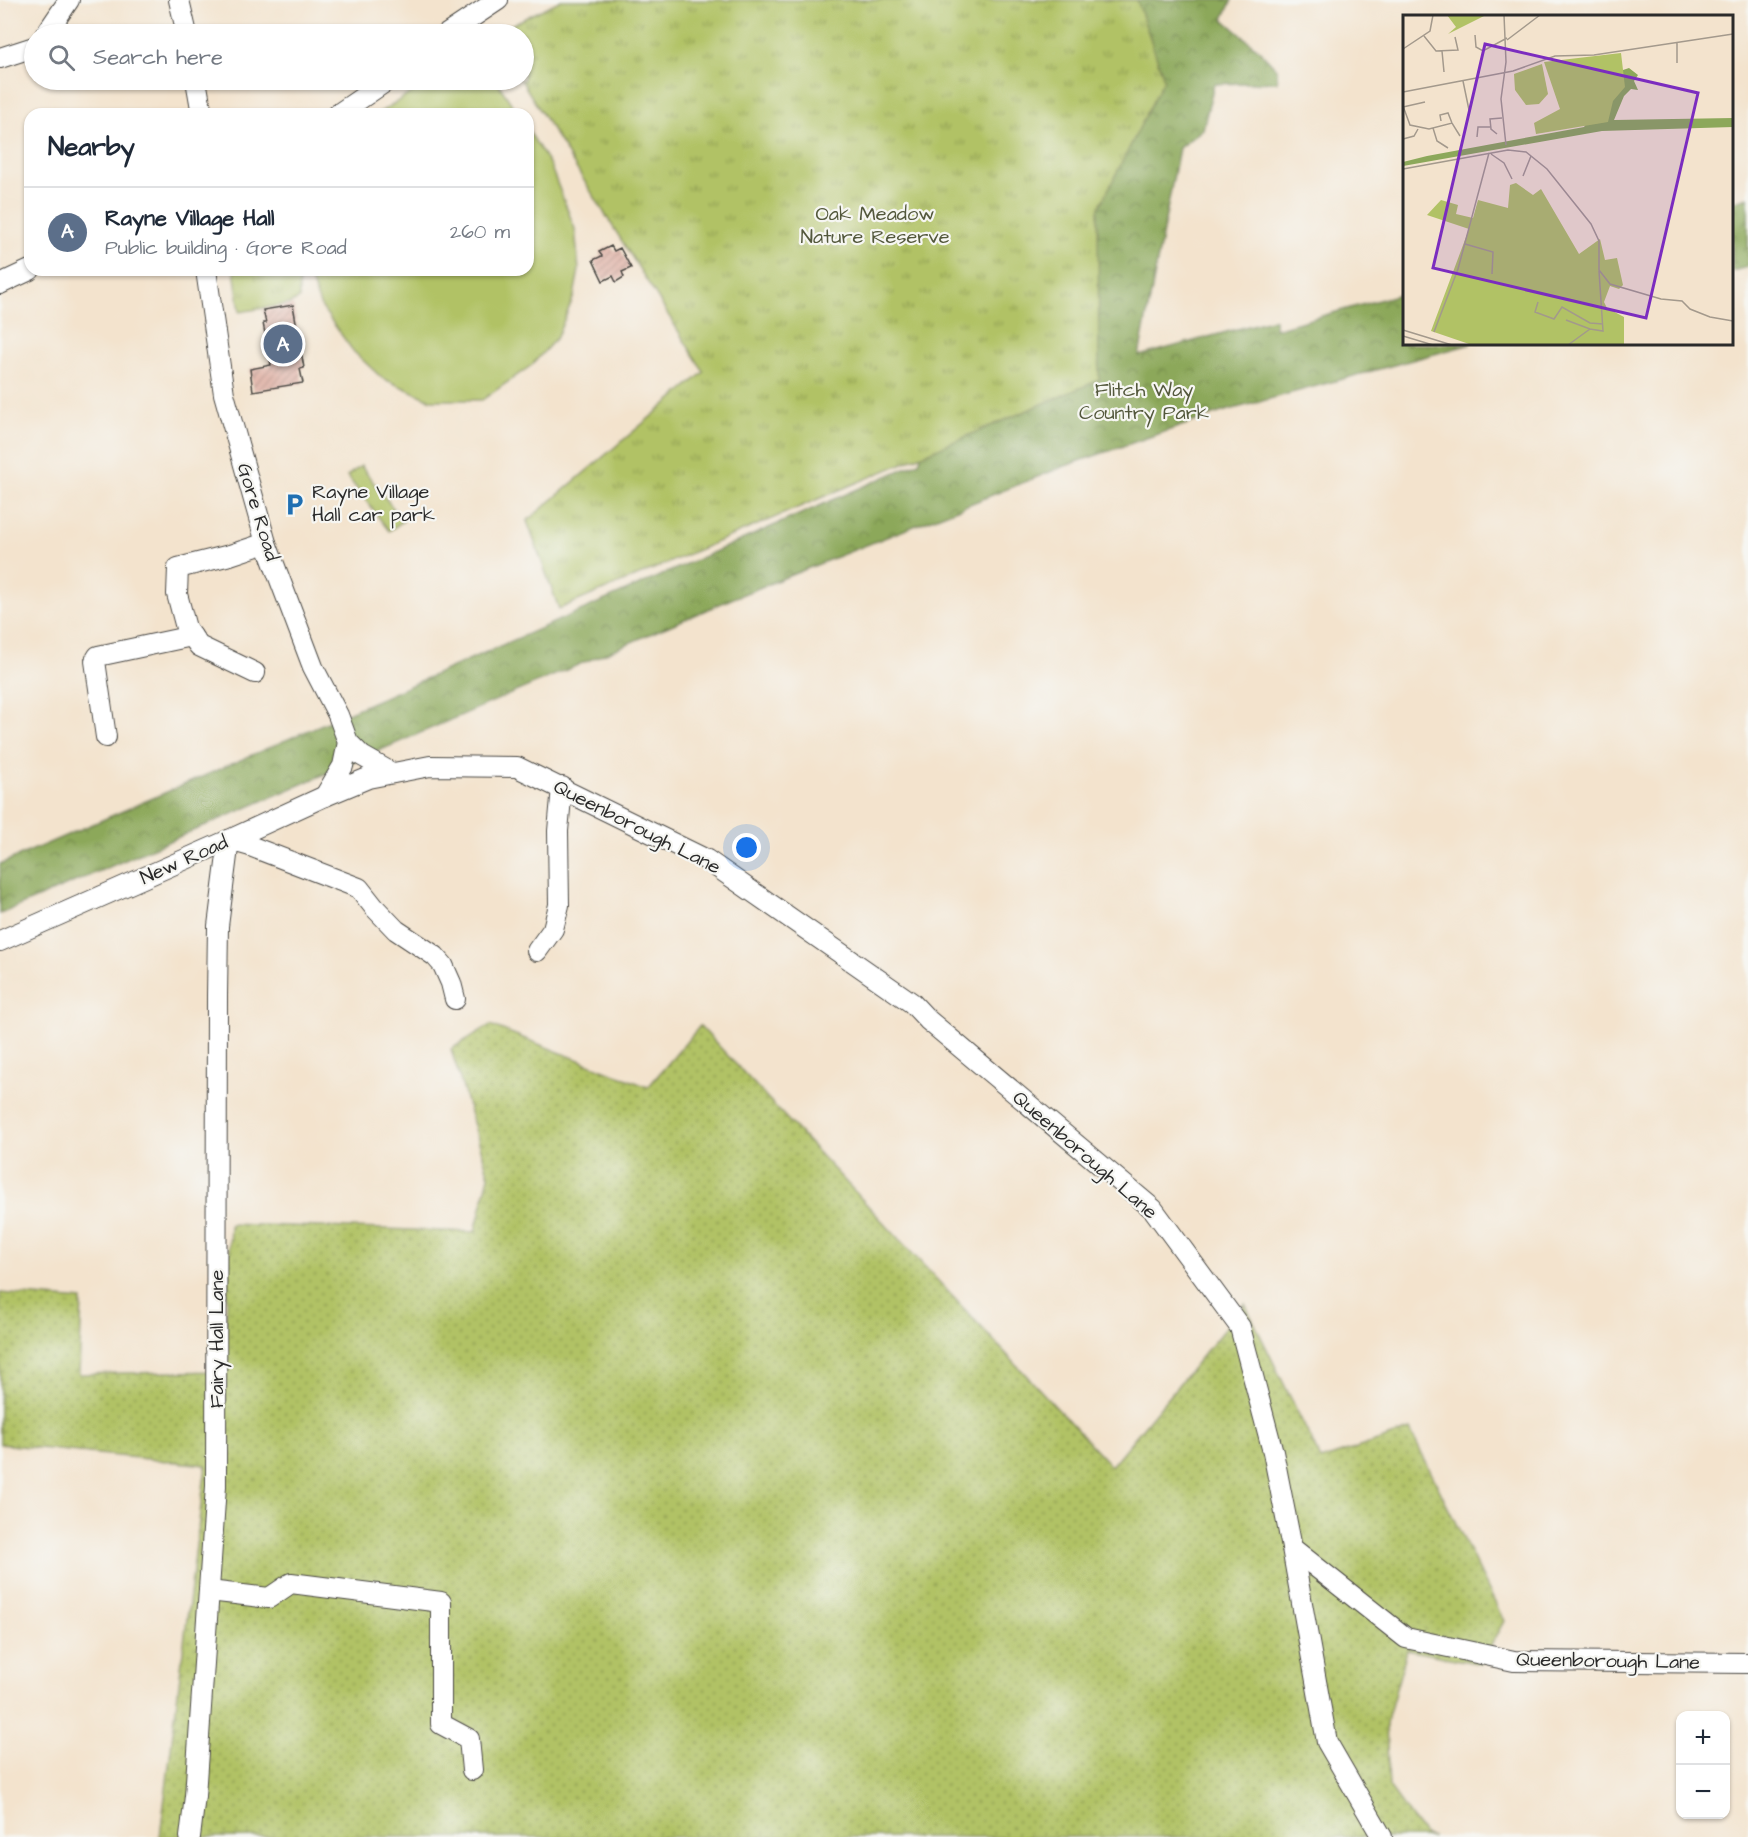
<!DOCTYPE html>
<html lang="en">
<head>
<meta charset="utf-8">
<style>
  body { margin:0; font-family:"Architects Daughter",sans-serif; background:#f2f2f3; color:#1f2937 }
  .controls { position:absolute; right:18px; bottom:18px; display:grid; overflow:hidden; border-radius:12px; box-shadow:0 2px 4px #0004 }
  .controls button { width:54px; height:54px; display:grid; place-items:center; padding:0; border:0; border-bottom:2px solid #e0e1e3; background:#fff; color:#1f2937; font:30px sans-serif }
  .you { position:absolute; left:747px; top:848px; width:21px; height:21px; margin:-15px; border:4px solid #fff; border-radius:50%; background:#1a73e8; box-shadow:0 0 0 9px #1a73e833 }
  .badge { display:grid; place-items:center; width:39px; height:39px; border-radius:50%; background:#7c3aed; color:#fff; font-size:20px; font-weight:700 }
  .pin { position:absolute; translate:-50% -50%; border:3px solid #fff; box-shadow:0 2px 6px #0006 }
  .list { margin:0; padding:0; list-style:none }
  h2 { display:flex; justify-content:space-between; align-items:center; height:78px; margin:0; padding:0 24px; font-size:26px }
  h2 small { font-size:20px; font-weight:400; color:#747a83 }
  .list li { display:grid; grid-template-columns:39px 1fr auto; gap:18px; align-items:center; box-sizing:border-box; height:90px; padding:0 24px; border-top:2px solid #e0e1e3 }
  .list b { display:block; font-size:22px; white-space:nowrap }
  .list p { margin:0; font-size:20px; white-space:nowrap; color:#747a83 }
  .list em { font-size:20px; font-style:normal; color:#747a83 }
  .icon { flex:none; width:33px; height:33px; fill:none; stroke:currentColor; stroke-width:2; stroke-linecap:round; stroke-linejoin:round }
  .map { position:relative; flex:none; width:1748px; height:1837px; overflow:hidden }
  .search { position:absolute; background:#fff; box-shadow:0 2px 4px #0004; left:24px; top:24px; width:510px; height:66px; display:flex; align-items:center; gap:15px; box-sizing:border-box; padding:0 21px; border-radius:33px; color:#747a83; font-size:22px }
  .panel { position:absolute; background:#fff; box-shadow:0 2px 4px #0004; left:24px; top:108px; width:510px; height:168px; border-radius:18px }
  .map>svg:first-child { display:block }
</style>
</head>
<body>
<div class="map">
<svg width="1748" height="1837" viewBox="0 0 1748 1837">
  <defs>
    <pattern id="grass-dots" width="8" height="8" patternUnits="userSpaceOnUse" patternTransform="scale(1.5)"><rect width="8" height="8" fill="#b1c265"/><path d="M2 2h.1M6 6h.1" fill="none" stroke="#909e53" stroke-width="1.8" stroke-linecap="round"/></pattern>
    <pattern id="forest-crowns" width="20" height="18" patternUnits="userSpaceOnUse" patternTransform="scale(1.5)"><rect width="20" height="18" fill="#8ca85a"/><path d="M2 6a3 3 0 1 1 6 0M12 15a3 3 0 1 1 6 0" fill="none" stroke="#73894b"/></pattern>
    <pattern id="park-tufts" width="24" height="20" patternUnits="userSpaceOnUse" patternTransform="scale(1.5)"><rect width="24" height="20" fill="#b1c265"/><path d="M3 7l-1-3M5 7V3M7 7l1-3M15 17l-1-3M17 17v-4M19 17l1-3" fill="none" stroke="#909e53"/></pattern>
    <pattern id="building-hatch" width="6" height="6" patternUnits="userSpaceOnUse" patternTransform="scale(1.5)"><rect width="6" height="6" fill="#dfaea2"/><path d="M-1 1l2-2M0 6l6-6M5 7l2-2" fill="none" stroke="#b58e84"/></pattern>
  </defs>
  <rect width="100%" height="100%" fill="#f6f6f2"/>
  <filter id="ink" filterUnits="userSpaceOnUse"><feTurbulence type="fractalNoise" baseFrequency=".0167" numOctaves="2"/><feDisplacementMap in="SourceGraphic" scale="12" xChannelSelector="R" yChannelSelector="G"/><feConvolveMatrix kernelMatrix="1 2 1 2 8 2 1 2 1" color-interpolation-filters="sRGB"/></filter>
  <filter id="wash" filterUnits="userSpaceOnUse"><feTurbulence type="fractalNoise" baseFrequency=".008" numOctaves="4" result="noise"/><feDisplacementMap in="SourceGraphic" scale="24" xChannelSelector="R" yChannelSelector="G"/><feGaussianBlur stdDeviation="1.35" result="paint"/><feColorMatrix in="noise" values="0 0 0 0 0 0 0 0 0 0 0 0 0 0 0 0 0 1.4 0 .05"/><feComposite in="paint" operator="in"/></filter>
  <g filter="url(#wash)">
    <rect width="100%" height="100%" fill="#f3e3cd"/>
    <!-- grass -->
    <polygon fill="url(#grass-dots)" stroke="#6e7648" stroke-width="1.5" points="490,1025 648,1087 700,1026 1111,1466 1245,1304 1321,1460 1410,1430 1504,1621 1481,1664 1407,1650 1386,1724 1389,1787 1424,1835 1433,1837 160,1837 206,1465 0,1444 0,1293 82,1300 79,1374 224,1371 230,1224 475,1232 489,1176 451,1049"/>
    <!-- forest -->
    <g fill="url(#forest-crowns)" stroke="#5c6a42" stroke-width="1.5">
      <polygon points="1119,0 1232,0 1223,19 1260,51 1277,69 1277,82 1214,84 1203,129 1179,148 1139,356 1274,319 1275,329 1404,293 1404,344 1471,344 1222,412 1065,466 736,597 0,914 0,864 220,769 919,462 932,427"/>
      <polygon points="1748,197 1748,267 1732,271 1732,202"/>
    </g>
    <!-- park -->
    <g fill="url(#park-tufts)" stroke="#6e7648" stroke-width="1.5">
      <polygon points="561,0 1137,0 1164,79 1098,210 1099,380 559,609 527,521 704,372 521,80 524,80 524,34 493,34"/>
      <polygon points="234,270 294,270 299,277 299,299 289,304 240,312"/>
    </g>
    <!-- pitch -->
    <g fill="#b1c265" stroke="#6e7648" stroke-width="1.5">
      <polygon points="432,80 496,80 518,114 377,114"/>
      <polygon points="528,130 550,165 575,229 579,270 574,296 557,337 532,365 482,400 431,400 382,378 353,351 320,305 307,270 528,270"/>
      <polygon points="361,466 403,521 389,531 347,476"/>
    </g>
    <g id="blocks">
      <!-- building -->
      <g fill="url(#building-hatch)">
        <polygon points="611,246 614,251 620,248 631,268 622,272 624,277 616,282 613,276 603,281 593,260 602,256 599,252"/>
        <polygon points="293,305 304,368 300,369 303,383 253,391 250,369 271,365 263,323 266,323 263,310"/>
      </g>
    </g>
  </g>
  <g filter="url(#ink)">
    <use href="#blocks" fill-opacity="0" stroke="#494743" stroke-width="1.5"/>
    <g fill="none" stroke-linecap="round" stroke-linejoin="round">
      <defs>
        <g id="minor">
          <polyline points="179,0 187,34"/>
          <polyline points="46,34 69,0"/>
          <polyline points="447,34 498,0"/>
          <polyline points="0,58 34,47"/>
          <polyline points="196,80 202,114"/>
          <polyline points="338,114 388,80"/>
          <polyline points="206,270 224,394 266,543 313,667 338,715 348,742 362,756 392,773"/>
          <polyline points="0,284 30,270"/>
          <polyline points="255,673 199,646 186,628 177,594 178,568 230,555 266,543"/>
          <polyline points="106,737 95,661 98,656 192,636"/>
          <polyline points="325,796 343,766 348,742"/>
          <polyline points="229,840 250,846 359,888 374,907 396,930 435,956 443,965 451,983 455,999"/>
          <polyline points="0,941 229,840 325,796 368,778 430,766 517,767 707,860 912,1003 928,1020 1153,1209 1240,1327 1273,1452 1292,1548 1406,1638 1514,1661 1748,1663"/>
          <polyline points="537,951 553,929 559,905 558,831 562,787"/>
          <polyline points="1292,1548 1327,1742 1382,1837"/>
          <polyline points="209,1591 269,1598 291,1583 441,1602 441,1724 469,1739 472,1770"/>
          <polyline points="190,1837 195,1796 216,1486 217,996 218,926 229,840"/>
        </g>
      </defs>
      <!-- minor casing -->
      <use href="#minor" stroke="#494743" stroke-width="22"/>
      <!-- minor -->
      <use href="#minor" stroke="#fff" stroke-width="20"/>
    </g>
  </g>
  <!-- icons -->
  <defs>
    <symbol id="parking-bare" viewBox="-9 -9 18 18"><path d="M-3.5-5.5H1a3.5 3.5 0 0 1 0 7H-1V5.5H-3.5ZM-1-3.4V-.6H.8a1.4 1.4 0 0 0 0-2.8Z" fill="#1f6fb2" stroke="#f6f6f2" stroke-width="2.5" paint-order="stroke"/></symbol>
  </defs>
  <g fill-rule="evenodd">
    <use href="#parking-bare" x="278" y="488" width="33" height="33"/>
  </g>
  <g text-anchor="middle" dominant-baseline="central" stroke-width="4.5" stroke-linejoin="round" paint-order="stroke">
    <!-- park labels -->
    <g font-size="20" fill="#53583c" stroke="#f6f6f2">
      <text x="875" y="214">Oak Meadow<tspan x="875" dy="23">Nature Reserve</tspan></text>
      <text x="1144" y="390">Flitch Way<tspan x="1144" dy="23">Country Park</tspan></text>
    </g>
    <!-- poi labels -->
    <g font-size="20" fill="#2b2b2b" stroke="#f6f6f2" text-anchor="start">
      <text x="312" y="492">Rayne Village<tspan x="312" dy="23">Hall car park</tspan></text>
    </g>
    <!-- street labels -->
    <g font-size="20" fill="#2b2b2b" stroke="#f6f6f2">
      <text transform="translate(258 512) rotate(73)">Gore Road</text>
      <text transform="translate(637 827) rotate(27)">Queenborough Lane</text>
      <text transform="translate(184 860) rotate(-24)">New Road</text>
      <text transform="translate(1085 1155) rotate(41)">Queenborough Lane</text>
      <text transform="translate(217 1339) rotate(-90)">Fairy Hall Lane</text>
      <text transform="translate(1608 1661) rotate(1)">Queenborough Lane</text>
    </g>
  </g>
  <!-- overview -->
  <g transform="translate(1403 15)">
    <rect width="330" height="330" fill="#f3e3cd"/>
    <path d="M113,168L130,180L138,174L176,239L197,224L202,245L214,243L220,270L216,274L207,271L201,287L204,293L221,302V330H69L28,316L66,214L24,200L38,185L55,190L53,199L70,203L75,185L105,193L107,170Z" fill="#b1c265"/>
    <path d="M226,53L235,60L231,66L235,75L228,74L221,81L211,105L330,103V112L199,116L0,151V147L24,141L181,112L220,55Z" fill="#8ca85a"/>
    <path d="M218,38L222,72L210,86L205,107L133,119L131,108L157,94L141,47Z" fill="#b1c265"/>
    <path d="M44,0H83L45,19L53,12Z" fill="#b1c265"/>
    <path d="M139,49L145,79L136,89L123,90L112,75L111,59Z" fill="#b1c265"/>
    <path fill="none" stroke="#a3998c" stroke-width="1.5" d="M101,0L103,47L98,84L103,130M72,20L73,32L80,36L104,23M21,21L33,36L55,35L52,22M104,25L137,0M274,27V48M0,34L27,16L30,0M39,36L41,57M60,66L66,95M0,77L110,56L152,41L191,40L330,19M0,91L7,110L26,114L49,108L57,121M0,92L22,87M38,106L37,100L45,98L49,108M30,113L34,126L45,133M94,119L88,114L87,104L99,103M74,122L75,112H87M0,124L11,121L15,114M88,139L101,148L109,164M0,154L105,135L123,137L144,154L188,209L196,226V255L207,269L258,284L279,286L287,294L307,302L330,306M120,161L128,141M62,229L90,237L89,259M135,287L132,297L151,304L159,292L187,308L200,309M163,305L187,314M0,315L49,330M31,317L55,254L86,138M0,321L30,330M165,330L187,314L200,316L196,256"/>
    <path fill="#7b2cbf" fill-opacity="0.15" stroke="#7b2cbf" stroke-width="3" d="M82,29L295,78L243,303L30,253Z"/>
    <rect width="330" height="330" fill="none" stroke="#2b2b2b" stroke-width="3"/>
  </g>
</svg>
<div class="controls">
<button>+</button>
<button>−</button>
</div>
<div class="you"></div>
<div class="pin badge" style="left:283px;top:344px;background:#5c6f8a">A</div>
<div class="search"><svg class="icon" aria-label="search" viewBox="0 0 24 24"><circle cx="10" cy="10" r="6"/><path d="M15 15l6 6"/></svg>Search here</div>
<section class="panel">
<h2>Nearby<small></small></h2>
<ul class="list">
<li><span class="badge" style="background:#5c6f8a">A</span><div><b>Rayne Village Hall</b><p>Public building · Gore Road</p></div><em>260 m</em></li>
</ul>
</section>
</div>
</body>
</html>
